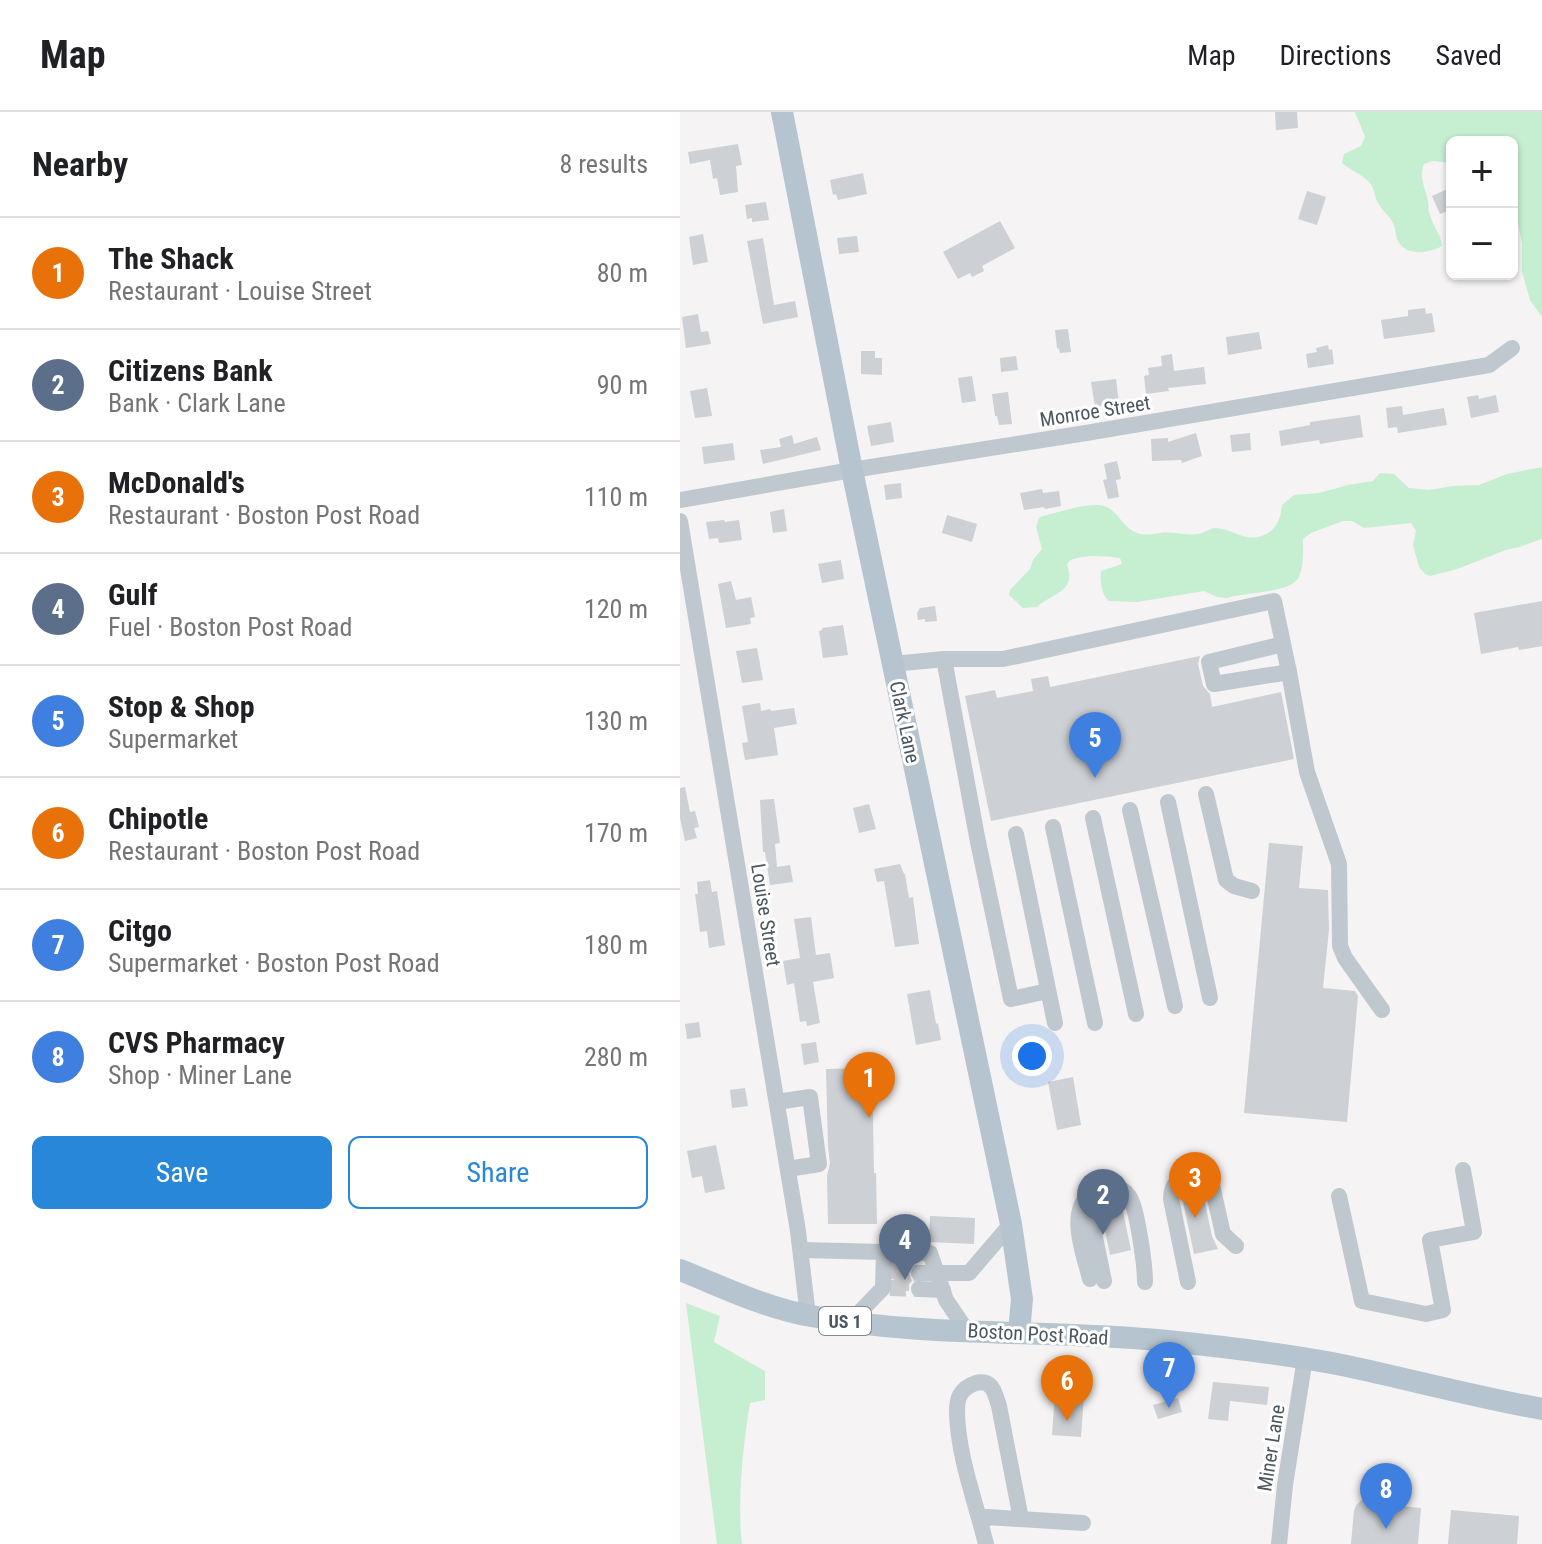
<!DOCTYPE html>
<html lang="en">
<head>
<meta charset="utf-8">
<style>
  body { margin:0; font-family:"Roboto Condensed",sans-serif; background:#f6f6f6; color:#202124 }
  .controls { position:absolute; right:24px; top:24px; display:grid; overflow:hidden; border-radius:12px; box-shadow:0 2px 6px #0004 }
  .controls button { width:72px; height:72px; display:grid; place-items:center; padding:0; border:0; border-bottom:2px solid #e0e0e0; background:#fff; color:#202124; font:40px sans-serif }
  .you { position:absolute; left:352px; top:944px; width:28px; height:28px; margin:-20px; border:6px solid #fff; border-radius:50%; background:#1a73e8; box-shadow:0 0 0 12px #1a73e833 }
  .badge { display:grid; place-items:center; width:52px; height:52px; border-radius:50%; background:#2887d9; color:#fff; font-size:26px; font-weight:700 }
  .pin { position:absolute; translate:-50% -66px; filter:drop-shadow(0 2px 4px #0008) }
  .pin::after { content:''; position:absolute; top:42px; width:28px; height:24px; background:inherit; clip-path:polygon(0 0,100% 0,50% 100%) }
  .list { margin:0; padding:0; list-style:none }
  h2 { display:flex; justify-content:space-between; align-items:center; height:104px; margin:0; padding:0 32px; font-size:34px }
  h2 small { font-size:26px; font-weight:400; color:#757577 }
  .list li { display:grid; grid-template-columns:52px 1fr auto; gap:24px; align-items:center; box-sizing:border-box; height:112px; padding:0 32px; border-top:2px solid #e0e0e0 }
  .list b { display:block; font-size:30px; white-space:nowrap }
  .list p { margin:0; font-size:26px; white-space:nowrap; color:#757577 }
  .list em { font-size:26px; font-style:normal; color:#757577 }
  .actions { display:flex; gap:16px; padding:24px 32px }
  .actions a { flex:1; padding:18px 0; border:2px solid #2887d9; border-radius:12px; text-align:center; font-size:28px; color:#2887d9 }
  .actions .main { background:#2887d9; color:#fff }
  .map { position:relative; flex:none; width:862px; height:1432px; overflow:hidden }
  header { display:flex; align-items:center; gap:48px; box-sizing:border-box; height:112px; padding:0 40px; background:#fff; border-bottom:2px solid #e0e0e0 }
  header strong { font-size:38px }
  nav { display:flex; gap:44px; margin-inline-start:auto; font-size:28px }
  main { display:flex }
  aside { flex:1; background:#fff }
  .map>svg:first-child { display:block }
</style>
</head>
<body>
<header>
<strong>Map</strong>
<nav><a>Map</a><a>Directions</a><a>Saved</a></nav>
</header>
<main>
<aside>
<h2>Nearby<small>8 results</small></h2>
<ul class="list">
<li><span class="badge" style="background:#e8710a">1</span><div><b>The Shack</b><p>Restaurant · Louise Street</p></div><em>80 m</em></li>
<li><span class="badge" style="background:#5c6f8a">2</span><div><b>Citizens Bank</b><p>Bank · Clark Lane</p></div><em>90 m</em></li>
<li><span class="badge" style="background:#e8710a">3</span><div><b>McDonald's</b><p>Restaurant · Boston Post Road</p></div><em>110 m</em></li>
<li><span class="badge" style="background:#5c6f8a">4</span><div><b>Gulf</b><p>Fuel · Boston Post Road</p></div><em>120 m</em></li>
<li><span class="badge" style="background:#3f7fe0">5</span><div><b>Stop &amp; Shop</b><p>Supermarket</p></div><em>130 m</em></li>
<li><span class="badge" style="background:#e8710a">6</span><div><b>Chipotle</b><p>Restaurant · Boston Post Road</p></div><em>170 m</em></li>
<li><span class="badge" style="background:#3f7fe0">7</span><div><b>Citgo</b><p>Supermarket · Boston Post Road</p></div><em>180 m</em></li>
<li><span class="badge" style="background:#3f7fe0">8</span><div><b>CVS Pharmacy</b><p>Shop · Miner Lane</p></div><em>280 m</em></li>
</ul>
<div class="actions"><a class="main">Save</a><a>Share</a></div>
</aside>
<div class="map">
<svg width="862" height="1432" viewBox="0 0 862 1432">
  <rect width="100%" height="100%" fill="#f5f3f3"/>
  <!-- green -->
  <g fill="#c6eed1">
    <path d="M675,0H862V205L850,188L842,160V131L838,111V71L837,61L832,53V30H772V51L753,49L744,52C738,68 746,75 748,90C750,102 746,92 750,103C753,115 761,122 762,134C750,141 726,145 718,129C715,124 716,116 713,111C710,104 702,99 698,91C694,84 695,75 688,69C681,62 670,58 662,51L664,42L681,34L685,25Z"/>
    <path d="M862,355V427L839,435L826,438L777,457L750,464L745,462L739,455L733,433L736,419L731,411L684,416L672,409H663L631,421L623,427C623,439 624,454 619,465C610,482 564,480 547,486L537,485L524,479L457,490L429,489C421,482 420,469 421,459L442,452L440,446C423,444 404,442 389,449L387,453C397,480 372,481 357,495L343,496L329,483L330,478L350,457L353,448L362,437L356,415L359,406L363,404C381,400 401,392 418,393C438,394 440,415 457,421C465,424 473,422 481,421C493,419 507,424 518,422C525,421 529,416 536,416C551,417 563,428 578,425C594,422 601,408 602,393L614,383L639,381L668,373L693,369L700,361L714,362L729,376L749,378L773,374L799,373L827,362Z"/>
    <path d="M6,1191L40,1204L34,1230L85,1259V1288L70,1291C63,1333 57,1390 62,1432H37Z"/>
  </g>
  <!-- building -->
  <g fill="#cdd0d4">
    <polygon points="595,0 617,0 618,16 596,18"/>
    <polygon points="58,32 62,53 56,54 58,80 40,83 37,66 33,67 30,48 10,52 8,40"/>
    <polygon points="183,61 187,82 158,88 156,82 153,83 150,68"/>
    <polygon points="772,75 772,97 760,102 752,84"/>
    <polygon points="627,79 646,85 637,113 618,107"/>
    <polygon points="86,90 89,108 72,110 72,106 67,107 65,93"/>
    <polygon points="320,109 335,136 302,154 304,159 292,165 290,161 278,167 263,140"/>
    <polygon points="23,122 28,150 13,153 9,125"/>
    <polygon points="177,124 179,140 159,142 157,126"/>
    <polygon points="83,126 94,193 115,189 118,205 83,212 67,129"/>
    <polygon points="745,196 746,202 752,201 755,220 704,227 701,208 728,204 728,198"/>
    <polygon points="18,202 21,220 28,219 31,232 6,236 2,205"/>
    <polygon points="388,217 391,240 380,241 379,237 377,236 375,218"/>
    <polygon points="579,220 582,237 548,243 546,225"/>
    <polygon points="648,233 649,238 652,237 654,252 628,256 626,242 637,240 636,236"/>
    <polygon points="181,239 195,239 195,246 202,246 202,263 181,262"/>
    <polygon points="492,242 494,259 524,255 526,272 488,276 489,279 466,282 464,264 469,263 468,256 482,254 481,244"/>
    <polygon points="336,244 338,258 321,260 320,246"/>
    <polygon points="292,264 296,289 282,291 278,266"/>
    <polygon points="436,267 439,292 415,295 411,270"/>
    <polygon points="27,276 32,304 15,306 10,279"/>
    <polygon points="328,280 332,312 319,313 317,304 315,304 312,282"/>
    <polygon points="798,283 799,287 816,283 819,300 791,306 787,285"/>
    <polygon points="722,294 723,303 764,296 767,313 718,321 717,315 708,316 706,296"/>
    <polygon points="680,303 683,325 640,332 639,328 601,334 599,319 630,313 630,310"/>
    <polygon points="211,310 214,330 191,334 187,314"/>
    <polygon points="516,321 522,344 502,351 501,348 472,349 471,327 488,326 488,330"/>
    <polygon points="570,321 571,338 552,340 550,323"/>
    <polygon points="112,323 114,332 137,325 141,338 83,352 80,338 101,335 99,327"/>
    <polygon points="53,331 55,348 24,352 22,335"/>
    <polygon points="437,349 441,367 436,368 439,385 428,387 423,368 427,367 424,352"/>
    <polygon points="221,371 222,386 206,388 204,373"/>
    <polygon points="362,377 363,381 379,379 381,394 365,397 364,395 344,398 340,381"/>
    <polygon points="104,397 107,419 93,421 90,400"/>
    <polygon points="267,403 297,412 292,430 262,421"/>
    <polygon points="44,408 45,410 59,408 62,428 39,431 38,426 29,427 26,410"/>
    <polygon points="161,448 164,467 142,471 138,452"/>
    <polygon points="51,469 56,488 71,485 75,505 70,506 71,512 46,516 38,472"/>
    <polygon points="862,489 862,534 839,538 838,535 801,542 794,501"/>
    <polygon points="255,494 257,509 245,510 245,507 238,508 237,501 240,496"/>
    <polygon points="163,513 168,543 143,546 139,519 142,518 142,516"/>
    <polygon points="77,536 83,568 62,571 56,539"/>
    <polygon points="520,544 518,552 523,574 530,582 532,595 601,580 614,647 311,709 285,584 315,578 317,586 353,579 351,567 368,564 370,575"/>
    <polygon points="80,591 81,599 90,597 91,599 114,596 117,612 94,616 98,643 65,648 62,631 68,630 62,594"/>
    <polygon points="5,675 10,700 15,699 19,715 14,716 17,726 5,729 0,706 0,676"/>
    <polygon points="94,687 100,731 95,732 97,755 110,753 113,770 90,773 85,740 83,740 80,688"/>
    <polygon points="189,692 196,717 179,721 173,696"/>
    <polygon points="589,731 623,734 619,776 648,778 649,818 643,876 675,879 678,884 667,1010 564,1001"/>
    <polygon points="220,752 224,762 225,762 229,786 233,785 239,832 215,835 204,769 197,770 194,757"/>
    <polygon points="30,768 32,780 37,779 45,833 29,836 27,819 20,820 15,782 18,782 17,770"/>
    <polygon points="131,805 136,843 150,841 154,866 133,870 140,911 127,914 126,909 120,910 114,871 107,873 103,849 120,846 114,807"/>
    <polygon points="250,878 256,912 258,911 261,928 236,933 227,882"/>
    <polygon points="19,910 21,925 7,927 5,912"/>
    <polygon points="136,930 139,950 124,953 121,932"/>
    <polygon points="192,956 194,1061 196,1061 197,1112 148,1112 147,1064 150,1051 148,1035 146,957"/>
    <polygon points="393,965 401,1013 377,1018 368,970"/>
    <polygon points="65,976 68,994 52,996 50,978"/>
    <polygon points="36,1033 45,1077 25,1081 22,1064 12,1066 7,1039"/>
    <polygon points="523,1082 532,1124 538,1137 514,1142 502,1085"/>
    <polygon points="442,1095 451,1138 430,1143 421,1099"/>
    <polygon points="250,1104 295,1106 294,1132 249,1130"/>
    <polygon points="215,1151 233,1152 228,1160 232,1169 229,1172 229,1179 213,1179"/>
    <polygon points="533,1270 589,1275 587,1293 550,1289 548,1309 528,1307"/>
    <polygon points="375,1281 404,1283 401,1325 372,1323"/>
    <polygon points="498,1286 502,1300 478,1307 473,1293"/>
    <polygon points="683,1387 720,1391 720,1394 741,1396 738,1432 671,1432 674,1398 677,1392"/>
    <polygon points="771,1398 839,1404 837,1432 768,1432"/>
  </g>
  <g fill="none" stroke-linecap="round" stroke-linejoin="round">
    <!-- minor-tunnel -->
    <g stroke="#caccce" stroke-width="16" stroke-dasharray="16 8" stroke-linecap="butt">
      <polyline points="210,1159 239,1161"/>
      <polyline points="210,1176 239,1177"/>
    </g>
    <!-- minor -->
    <g stroke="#bfc8ce" stroke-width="16">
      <polyline points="0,388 172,358 406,321 809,253 832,236"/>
      <polyline points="0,409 118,1119 128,1204"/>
      <polyline points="603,532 529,550 534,572 609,560"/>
      <polyline points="213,552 264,547"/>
      <polyline points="526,682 546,768 554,774 572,779"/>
      <polyline points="488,690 530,886"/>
      <polyline points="450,698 495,894"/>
      <polyline points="413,706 456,902"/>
      <polyline points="373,715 415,911"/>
      <polyline points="336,722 375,911"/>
      <polyline points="368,879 331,887 298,730 264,547 323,547 594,489 609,560 627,660 659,752 660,834 665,846 702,898"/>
      <polyline points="97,990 130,985 139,1052 108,1057"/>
      <path d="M410,1082C387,1101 404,1142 410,1167"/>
      <polyline points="659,1084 682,1189 746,1202 763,1198 750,1128 794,1120 783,1058"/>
      <polyline points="121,1138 204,1140"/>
      <polyline points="239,1161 289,1161 331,1112"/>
      <path d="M424,1169L409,1096C411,1086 415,1082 425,1078C453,1068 455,1100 459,1119C462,1137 465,1153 465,1170"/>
      <path d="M508,1170L491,1087C491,1065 510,1059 529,1066L532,1073L543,1122L556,1134"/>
      <polyline points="239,1177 263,1178"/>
      <polyline points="170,1210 203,1176 204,1140 250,1141 266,1188 287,1219"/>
      <path d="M301,1413C291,1377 278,1339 277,1301C277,1295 277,1288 280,1283C286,1273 304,1264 312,1276C315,1280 317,1288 319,1294L341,1407"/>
      <polyline points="306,1432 301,1413 307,1405 403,1411"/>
      <polyline points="599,1432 605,1373 625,1246"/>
    </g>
    <!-- major -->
    <g stroke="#b5c4cf" stroke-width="22">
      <polyline points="102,0 172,358 331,1112 342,1187 339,1221"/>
      <path d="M0,1158C43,1175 85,1196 131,1204C248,1226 369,1217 487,1229C547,1235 608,1242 667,1254C732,1268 796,1285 862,1297"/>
    </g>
  </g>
  <g text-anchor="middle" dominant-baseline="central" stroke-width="6" stroke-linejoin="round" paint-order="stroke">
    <!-- shield labels -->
    <rect fill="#fff" stroke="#818a8f" stroke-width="2" x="139" y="1195" width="52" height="28" rx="6"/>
    <g font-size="18" font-weight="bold" fill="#4b585f">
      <text x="165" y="1209">US 1</text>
    </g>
    <!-- street labels -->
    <g font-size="20" fill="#4b585f" stroke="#fff">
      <text transform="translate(415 299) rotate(-9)">Monroe Street</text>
      <text transform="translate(225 610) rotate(78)">Clark Lane</text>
      <text transform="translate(86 803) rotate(81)">Louise Street</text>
      <text transform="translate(358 1222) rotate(3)">Boston Post Road</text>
      <text transform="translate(591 1336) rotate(-81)">Miner Lane</text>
    </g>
  </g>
</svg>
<div class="controls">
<button>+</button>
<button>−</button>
</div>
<div class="you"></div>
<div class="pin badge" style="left:189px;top:1006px;background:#e8710a">1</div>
<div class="pin badge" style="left:423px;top:1123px;background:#5c6f8a">2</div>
<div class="pin badge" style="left:515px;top:1106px;background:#e8710a">3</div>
<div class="pin badge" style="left:225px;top:1168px;background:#5c6f8a">4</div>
<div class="pin badge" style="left:415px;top:666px;background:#3f7fe0">5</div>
<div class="pin badge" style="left:387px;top:1309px;background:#e8710a">6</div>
<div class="pin badge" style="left:489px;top:1296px;background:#3f7fe0">7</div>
<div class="pin badge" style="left:706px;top:1417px;background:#3f7fe0">8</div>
</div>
</main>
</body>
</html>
